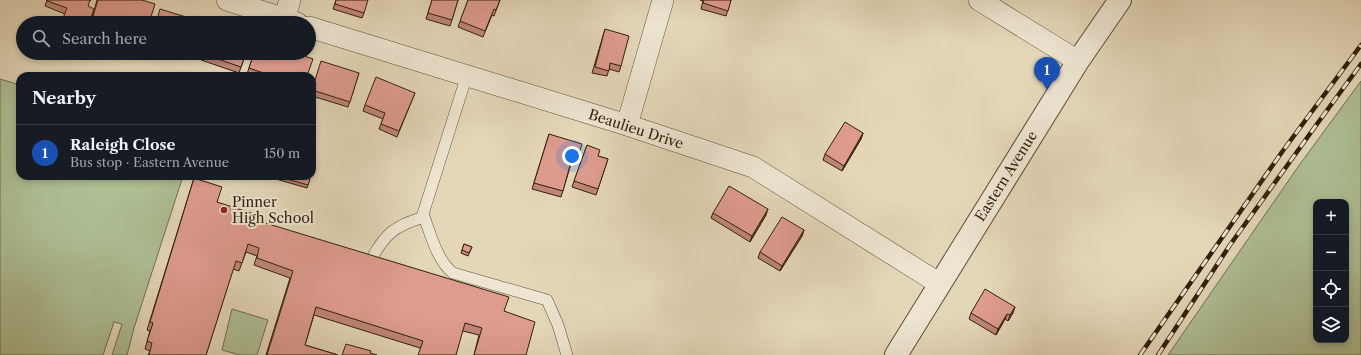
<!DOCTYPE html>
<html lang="en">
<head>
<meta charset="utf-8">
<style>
  body { margin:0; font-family:"Libre Caslon Text",serif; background:#242831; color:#f1f3f6 }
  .controls { position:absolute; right:12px; bottom:12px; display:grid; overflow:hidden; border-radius:8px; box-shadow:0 2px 6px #0003 }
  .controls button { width:36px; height:36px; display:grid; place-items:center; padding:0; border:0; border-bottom:1px solid #363941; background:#171b24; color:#f1f3f6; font:20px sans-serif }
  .you { position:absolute; left:572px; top:156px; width:14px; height:14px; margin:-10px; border:3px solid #fff; border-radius:50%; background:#1a73e8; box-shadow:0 0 0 6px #1a73e833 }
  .badge { display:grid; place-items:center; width:26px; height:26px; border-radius:50%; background:#db2777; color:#fff; font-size:13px; font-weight:700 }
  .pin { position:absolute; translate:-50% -33px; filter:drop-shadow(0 1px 2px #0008) }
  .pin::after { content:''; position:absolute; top:21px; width:14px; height:12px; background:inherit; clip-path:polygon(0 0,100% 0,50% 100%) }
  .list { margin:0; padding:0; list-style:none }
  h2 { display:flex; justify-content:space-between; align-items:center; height:52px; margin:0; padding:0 16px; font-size:17px }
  h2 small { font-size:13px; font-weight:400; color:#9ea1a6 }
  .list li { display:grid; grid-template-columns:26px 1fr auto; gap:12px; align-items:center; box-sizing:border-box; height:56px; padding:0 16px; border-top:1px solid #363941 }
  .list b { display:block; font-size:15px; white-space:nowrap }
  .list p { margin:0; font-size:13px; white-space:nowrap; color:#9ea1a6 }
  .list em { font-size:13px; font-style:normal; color:#9ea1a6 }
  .icon { flex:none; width:22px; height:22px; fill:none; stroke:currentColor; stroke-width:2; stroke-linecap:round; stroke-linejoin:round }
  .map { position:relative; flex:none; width:1361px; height:355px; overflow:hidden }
  .search { position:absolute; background:#171b24; box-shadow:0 2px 6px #0003; left:16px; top:16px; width:300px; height:44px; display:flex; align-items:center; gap:10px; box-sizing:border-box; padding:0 14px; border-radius:22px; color:#9ea1a6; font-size:15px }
  .panel { position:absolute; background:#171b24; box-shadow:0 2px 6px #0003; left:16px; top:72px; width:300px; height:108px; border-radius:12px }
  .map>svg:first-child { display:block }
</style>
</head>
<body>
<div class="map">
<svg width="1361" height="355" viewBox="0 0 1361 355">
  <rect width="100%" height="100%" fill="#e4d7b8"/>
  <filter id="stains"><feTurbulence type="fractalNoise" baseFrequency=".005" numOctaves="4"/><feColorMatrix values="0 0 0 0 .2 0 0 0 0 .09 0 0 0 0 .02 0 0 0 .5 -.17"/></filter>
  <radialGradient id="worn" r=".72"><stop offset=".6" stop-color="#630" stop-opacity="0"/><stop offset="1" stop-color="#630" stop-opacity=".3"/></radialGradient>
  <!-- green -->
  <g fill="#aebf94" stroke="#706f50" fill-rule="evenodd">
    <polygon points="0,79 20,85 20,176 183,176 134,328 127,355 112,355 122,324 114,322 103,355 0,355"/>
    <path d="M1361,81V355H1168L1300,164ZM1316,202H1346V340H1316Z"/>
    <polygon points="232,309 268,320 257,355 240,355 222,350"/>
  </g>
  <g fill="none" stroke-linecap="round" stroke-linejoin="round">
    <defs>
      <g id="service">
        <path d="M423,214C430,232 437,261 453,273L547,300L558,325L567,355"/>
        <path d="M372,258C385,234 395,226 421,218L423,214L467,75"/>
      </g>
      <g id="minor">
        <polyline points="227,0 297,23"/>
        <polyline points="979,0 1078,61"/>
        <polyline points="284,19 290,0"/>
        <polyline points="309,27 627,125 753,167 940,284"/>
        <polyline points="627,125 663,0"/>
      </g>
      <polyline id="tertiary" points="896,355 1078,61 1120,0"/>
    </defs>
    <!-- service casing -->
    <use href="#service" stroke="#5e4d37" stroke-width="12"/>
    <!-- minor casing -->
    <use href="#minor" stroke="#5e4d37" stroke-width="22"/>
    <!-- tertiary casing -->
    <use href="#tertiary" stroke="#5e4d37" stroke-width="24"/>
    <!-- service -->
    <use href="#service" stroke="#ede5d1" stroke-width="11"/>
    <!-- minor -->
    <use href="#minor" stroke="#ede5d1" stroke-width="21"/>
    <!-- tertiary -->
    <use href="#tertiary" stroke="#ede5d1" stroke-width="22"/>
    <defs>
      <g id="rail">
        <polyline points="1140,355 1282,152 1361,45"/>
        <polyline points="1158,355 1230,245 1317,124 1361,64"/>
      </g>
    </defs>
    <!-- rail casing -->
    <use href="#rail" stroke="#321f0c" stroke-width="4.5"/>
    <!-- rail -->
    <use href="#rail" stroke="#ede5d1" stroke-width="3" stroke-dasharray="9" stroke-linecap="butt"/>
  </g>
  <!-- wall -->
  <g fill="#bf867a" stroke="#321f0c">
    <polygon points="47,0 91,0 65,14 45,6"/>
    <polygon points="97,0 142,0 149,23 96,23 91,22"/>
    <polygon points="336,0 364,13 362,18 333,9"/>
    <polygon points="432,0 458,0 450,26 426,19"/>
    <polygon points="468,0 500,0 494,16 492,15 483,37 458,27"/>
    <polygon points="700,0 731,0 726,16 701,9 703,1"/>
    <polygon points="605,29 621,66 619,72 609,69 607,76 592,73"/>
    <polygon points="180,53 189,53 188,56"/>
    <polygon points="203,53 246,53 239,73 201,60"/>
    <polygon points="254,53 307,76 253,76 247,74"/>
    <polygon points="359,73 348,107 312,96 312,87"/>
    <polygon points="415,93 397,137 379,129 383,119 363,111 365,105"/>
    <polygon points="863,133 861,139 842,171 823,160 825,154"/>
    <polygon points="549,134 577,160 575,165 571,164 561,197 532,189"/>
    <polygon points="587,145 598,156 608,159 596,195 572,187"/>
    <polygon points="269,176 299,176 310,179 307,188 269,177"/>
    <polygon points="194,178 217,202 262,222 504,311 526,355 474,355 479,335 463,331 420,348 314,315 305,345 338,355 266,355 290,278 254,265 257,256 246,252 239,271 233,269 206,355 148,355 150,351 145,349 150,331 147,330"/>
    <polygon points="713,213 766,215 750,242 711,218"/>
    <polygon points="804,230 802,236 780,271 758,258 760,252"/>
    <polygon points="464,244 472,247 468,256 461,253"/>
    <polygon points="971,313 1013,313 1008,321 1005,319 996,335 969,319"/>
  </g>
  <!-- shaded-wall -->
  <g fill="#9b6d63" stroke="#321f0c">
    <polygon points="863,133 861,139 842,171 844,166"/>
    <polygon points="768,209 766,215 750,242 752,236"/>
    <polygon points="804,230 802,236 780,271 782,266"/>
    <polygon points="1015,307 1013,313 1008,321 1010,315"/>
    <polygon points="1007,314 1005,319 996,335 998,329"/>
  </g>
  <!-- building -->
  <g fill="#de9c8e" stroke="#321f0c">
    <polygon points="47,0 90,0 88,6 94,9 89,23 61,23 67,8 47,1"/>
    <polygon points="98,0 142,0 155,4 149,23 117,23 93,16"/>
    <polygon points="336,0 368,0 364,13 335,4"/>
    <polygon points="432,0 458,0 452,20 428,13"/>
    <polygon points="468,0 500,0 496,10 494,9 485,31 460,21"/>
    <polygon points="704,0 731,0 728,11 703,3"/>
    <polygon points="160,9 199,21 199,23 156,23"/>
    <polygon points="605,29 629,36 621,66 610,63 609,71 595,67"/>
    <polygon points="204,53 246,53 241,67 203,54"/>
    <polygon points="254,53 296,53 313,59 307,76 272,76 249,68"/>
    <polygon points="321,61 359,73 350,102 312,90"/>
    <polygon points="376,77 415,93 399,131 381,124 385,113 365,105"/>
    <polygon points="845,122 863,133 844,166 825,154"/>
    <polygon points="549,134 582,144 577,160 572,158 563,191 534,183"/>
    <polygon points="587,145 600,150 598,156 608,159 598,189 574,181"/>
    <polygon points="276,176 299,176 310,179 308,185"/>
    <polygon points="194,178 222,187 217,202 263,217 262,222 509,297 504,311 535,322 526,355 474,355 482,328 465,323 456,355 418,355 423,341 316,307 305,345 338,355 267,355 293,271 257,258 259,248 248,244 242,263 236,261 206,355 149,355 152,343 147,341 153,323 150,322"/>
    <polygon points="729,186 768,209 752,236 713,213"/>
    <polygon points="782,217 804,230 782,266 760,252"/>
    <polygon points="464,244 472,247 469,253 462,250"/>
    <polygon points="985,289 1015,307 1010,315 1007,314 998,329 971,313"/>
    <polygon points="346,344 371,351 370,353 377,355 342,355"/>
  </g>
  <!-- markers -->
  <circle fill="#8f2418" stroke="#ede5d1" stroke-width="1.5" cx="224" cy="210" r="4"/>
  <g text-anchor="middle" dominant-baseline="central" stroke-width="4" stroke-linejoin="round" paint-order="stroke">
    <!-- street labels -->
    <g font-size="14" fill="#321f0c" stroke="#ede5d1">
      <text transform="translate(636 129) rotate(18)">Beaulieu Drive</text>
      <text transform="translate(1006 176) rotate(-58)">Eastern Avenue</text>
    </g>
    <!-- poi labels -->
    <g font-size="14" fill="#321f0c" stroke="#ede5d1" text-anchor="start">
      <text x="232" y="202">Pinner<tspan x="232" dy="16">High School</tspan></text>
    </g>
  </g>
  <rect width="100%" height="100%" filter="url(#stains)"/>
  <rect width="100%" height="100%" fill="url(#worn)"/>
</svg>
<div class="controls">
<button>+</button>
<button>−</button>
<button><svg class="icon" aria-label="locate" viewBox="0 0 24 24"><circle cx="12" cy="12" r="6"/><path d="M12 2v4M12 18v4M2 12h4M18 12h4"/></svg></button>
<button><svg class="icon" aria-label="layers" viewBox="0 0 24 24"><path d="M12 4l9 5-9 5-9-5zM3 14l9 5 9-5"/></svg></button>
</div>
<div class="you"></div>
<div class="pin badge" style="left:1047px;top:90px;background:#1a4fb4">1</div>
<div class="search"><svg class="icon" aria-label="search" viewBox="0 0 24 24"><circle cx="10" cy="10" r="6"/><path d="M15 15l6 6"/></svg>Search here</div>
<section class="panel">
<h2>Nearby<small></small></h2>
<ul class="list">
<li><span class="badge" style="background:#1a4fb4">1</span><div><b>Raleigh Close</b><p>Bus stop · Eastern Avenue</p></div><em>150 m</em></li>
</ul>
</section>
</div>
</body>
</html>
